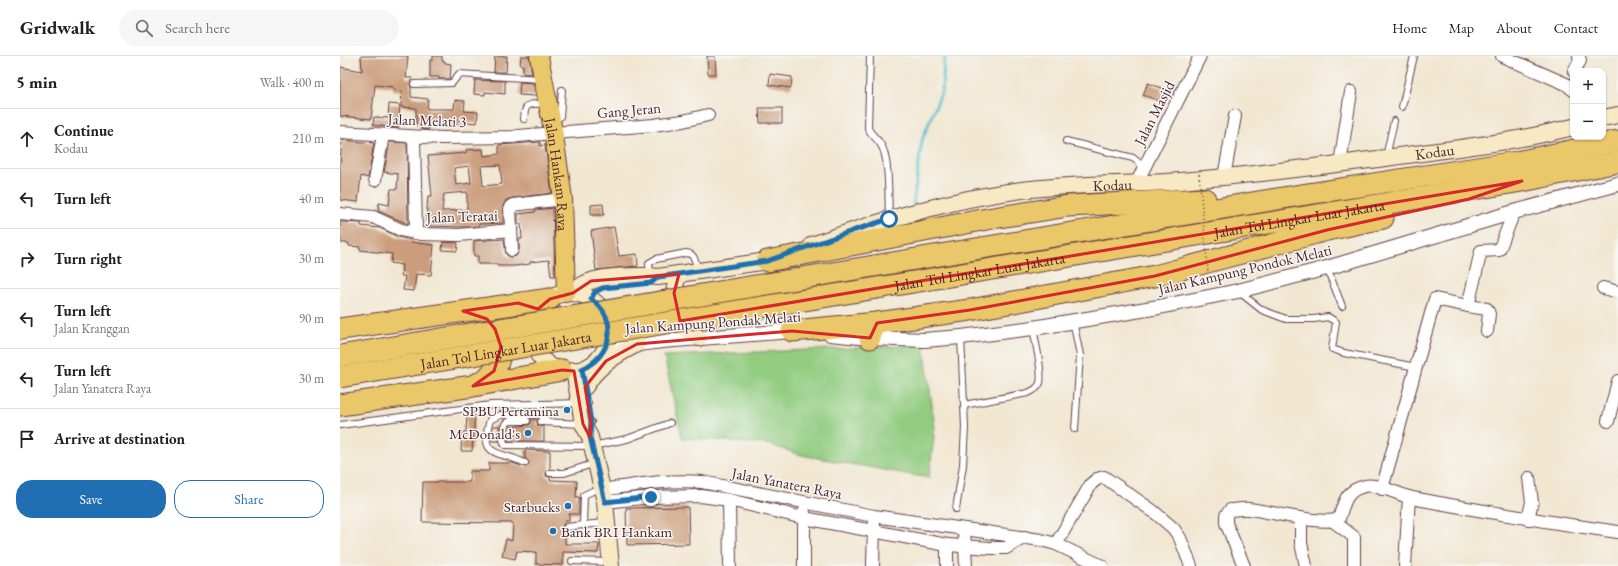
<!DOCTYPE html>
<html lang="en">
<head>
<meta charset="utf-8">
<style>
  body { margin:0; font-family:"EB Garamond",serif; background:#f6f6f6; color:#202124 }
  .controls { position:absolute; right:12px; top:12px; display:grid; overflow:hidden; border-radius:8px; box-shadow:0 1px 3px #0004 }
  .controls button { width:36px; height:36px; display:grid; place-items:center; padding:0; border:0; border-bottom:1px solid #e0e0e0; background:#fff; color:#202124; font:20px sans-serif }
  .stop { position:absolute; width:12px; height:12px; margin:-9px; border:3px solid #1f6fb2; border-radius:50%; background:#fff }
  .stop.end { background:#1f6fb2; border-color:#fff; box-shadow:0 1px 4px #0008 }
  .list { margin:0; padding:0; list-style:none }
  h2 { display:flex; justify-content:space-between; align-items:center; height:52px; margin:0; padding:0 16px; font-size:17px }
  h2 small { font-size:13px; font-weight:400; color:#757577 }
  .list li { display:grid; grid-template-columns:26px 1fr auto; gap:12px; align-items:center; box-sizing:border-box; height:60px; padding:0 16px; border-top:1px solid #e0e0e0 }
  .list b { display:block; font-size:15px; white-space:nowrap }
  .list p { margin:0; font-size:13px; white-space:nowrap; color:#757577 }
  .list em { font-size:13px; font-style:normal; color:#757577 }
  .actions { display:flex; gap:8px; padding:12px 16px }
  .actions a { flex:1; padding:9px 0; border:1px solid #1f6fb2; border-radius:16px; text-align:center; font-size:14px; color:#1f6fb2 }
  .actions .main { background:#1f6fb2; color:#fff }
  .icon { flex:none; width:22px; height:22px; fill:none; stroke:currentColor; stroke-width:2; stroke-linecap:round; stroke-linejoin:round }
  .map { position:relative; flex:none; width:1278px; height:510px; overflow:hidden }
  header { display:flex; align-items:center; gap:24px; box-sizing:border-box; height:56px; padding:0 20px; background:#fff; border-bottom:1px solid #e0e0e0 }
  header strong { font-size:19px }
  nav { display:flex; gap:22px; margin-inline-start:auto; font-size:14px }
  .search { width:280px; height:36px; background:#f6f6f6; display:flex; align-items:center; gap:10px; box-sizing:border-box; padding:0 14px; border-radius:22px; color:#757577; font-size:15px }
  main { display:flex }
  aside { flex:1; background:#fff }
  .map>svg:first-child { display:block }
</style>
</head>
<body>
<header>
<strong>Gridwalk</strong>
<div class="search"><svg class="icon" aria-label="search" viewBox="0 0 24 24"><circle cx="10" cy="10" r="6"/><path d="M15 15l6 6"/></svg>Search here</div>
<nav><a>Home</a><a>Map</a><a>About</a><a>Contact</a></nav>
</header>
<main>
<aside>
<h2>5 min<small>Walk · 400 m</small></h2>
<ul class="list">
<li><svg class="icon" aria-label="ahead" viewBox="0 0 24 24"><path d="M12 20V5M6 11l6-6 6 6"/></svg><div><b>Continue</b><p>Kodau</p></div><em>210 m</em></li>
<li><svg class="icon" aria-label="left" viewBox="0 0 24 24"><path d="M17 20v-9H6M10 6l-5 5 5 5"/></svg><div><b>Turn left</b></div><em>40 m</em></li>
<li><svg class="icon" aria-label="right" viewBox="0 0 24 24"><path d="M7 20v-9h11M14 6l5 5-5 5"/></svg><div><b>Turn right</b></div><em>30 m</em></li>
<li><svg class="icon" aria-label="left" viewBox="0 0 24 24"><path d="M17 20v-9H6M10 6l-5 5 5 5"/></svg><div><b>Turn left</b><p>Jalan Kranggan</p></div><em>90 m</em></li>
<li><svg class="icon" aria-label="left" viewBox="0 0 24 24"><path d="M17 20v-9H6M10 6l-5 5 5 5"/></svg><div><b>Turn left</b><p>Jalan Yanatera Raya</p></div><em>30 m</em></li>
<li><svg class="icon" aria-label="arrive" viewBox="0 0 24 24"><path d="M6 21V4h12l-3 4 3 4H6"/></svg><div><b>Arrive at destination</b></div></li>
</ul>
<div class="actions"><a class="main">Save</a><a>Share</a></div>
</aside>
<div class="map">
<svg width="1278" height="510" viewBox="0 0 1278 510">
  <rect width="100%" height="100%" fill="#f6f6f2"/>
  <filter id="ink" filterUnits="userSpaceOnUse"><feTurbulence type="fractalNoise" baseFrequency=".025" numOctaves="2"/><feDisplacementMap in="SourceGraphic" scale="8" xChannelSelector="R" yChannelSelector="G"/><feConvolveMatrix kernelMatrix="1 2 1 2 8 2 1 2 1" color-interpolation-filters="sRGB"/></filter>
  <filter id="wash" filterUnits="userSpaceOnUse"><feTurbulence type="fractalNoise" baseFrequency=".012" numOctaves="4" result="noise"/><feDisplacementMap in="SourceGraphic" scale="16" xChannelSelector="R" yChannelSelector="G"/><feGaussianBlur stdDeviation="0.9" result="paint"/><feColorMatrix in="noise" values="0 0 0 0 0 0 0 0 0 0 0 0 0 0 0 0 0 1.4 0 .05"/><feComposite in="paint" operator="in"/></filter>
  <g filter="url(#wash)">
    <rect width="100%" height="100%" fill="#f1e7d1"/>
    <!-- green -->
    <polygon fill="#91cc80" stroke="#6e7656" points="584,289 595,372 589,422 461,399 428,388 342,382 324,300"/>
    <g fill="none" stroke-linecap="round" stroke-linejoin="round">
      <!-- stream -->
      <polyline stroke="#51beca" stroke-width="3" points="573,149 582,84 602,35 604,4 606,0"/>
    </g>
    <g id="blocks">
      <!-- building -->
      <g fill="#cb9d7b" fill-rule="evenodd">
        <polygon points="21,0 68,0 66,22 72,22 70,28 71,32 71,41 88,43 87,53 114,53 115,44 125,45 124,55 138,56 137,67 125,66 125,69 103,67 102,68 95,68 95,70 89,70 88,74 81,73 81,69 76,69 76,52 61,51 62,35 53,34 53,31 35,29 31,63 0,60 0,11 22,15"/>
        <polygon points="93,0 102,0 102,5 105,5 105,7 111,8 110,23 99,23 99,21 90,21 90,4 93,4"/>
        <polygon points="155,0 167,0 166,16 154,16"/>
        <polygon points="181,0 189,0 192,18 183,17 183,9 180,9"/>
        <polygon points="367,0 375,0 376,18 368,18"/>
        <polygon points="430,18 452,21 451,32 429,29"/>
        <polygon points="135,24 165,25 165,38 145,36 145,39 134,38"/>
        <polygon points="180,26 193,27 196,40 179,39"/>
        <polygon points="808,27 830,35 825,47 803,39"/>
        <polygon points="49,48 60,49 58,72 33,69 34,61 48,62"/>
        <polygon points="419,52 442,52 442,67 420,67"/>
        <polygon points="2,84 34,87 28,122 21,120 18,146 0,144 0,108"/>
        <polygon points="50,86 67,87 68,168 38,155 39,147 49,149 51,133 57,133 58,118 44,116"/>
        <path d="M200,86V90L205,89L212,137L172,142L166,144L163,151V167L139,168V170L128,171L89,170L90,165H86L88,140H92L88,100L126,97V94L143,93L144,100L159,98V89ZM160,109L162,128L143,130L141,110ZM129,110L131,127L116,129L114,112ZM127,136V154L102,155L104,138Z"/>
        <polygon points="263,148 264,159 251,159 251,149"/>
        <polygon points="213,152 215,220 211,220 209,204 190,206 190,208 175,210 158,210 158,208 138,208 138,200 134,200 134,185 164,183 166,198 169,201 176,200 179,194 179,183 182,183 181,168 178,168 178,158 195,156 195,154"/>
        <polygon points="0,166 21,167 21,170 40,172 58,181 71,184 71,186 94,189 91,219 76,218 74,235 63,234 65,220 61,220 62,209 51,207 52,198 20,194 20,191 9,190 9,187 1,187"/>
        <polygon points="274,171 279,200 297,198 298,210 256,214 251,175"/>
        <polygon points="103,186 118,187 117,195 102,194"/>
        <polygon points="127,359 135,359 132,395 121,395 122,376 126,376"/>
        <polygon points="191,364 197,364 197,366 198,370 204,371 204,385 168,385 169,371 189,369 191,367"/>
        <polygon points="153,370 160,370 159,385 152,385"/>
        <polygon points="185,394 210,395 210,413 206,417 206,420 210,421 210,424 237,425 236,441 239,441 239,458 229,458 229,465 225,465 223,469 223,472 225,475 225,488 259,488 258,497 223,496 223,509 196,508 196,496 177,495 175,503 162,500 166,483 172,485 173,467 82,466 83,426 130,426 130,415 149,415 149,407 172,407 186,411 189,407 185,402"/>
        <polygon points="348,451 349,488 287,489 286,452"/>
      </g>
    </g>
  </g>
  <g filter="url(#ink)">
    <use href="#blocks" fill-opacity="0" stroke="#633d44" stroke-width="1"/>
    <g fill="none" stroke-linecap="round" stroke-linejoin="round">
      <defs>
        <g id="service">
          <path d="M530,0L528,72C531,79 537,82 541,89C550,102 548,145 549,163"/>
          <polyline points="74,28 112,27 119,18 201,23"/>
          <polyline points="1062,51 1074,0"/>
          <path d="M184,63C185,45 190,49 205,47"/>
          <polyline points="213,63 220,61 222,34"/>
          <polyline points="726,85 793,102 798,106 803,114"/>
          <polyline points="1046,101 1054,65"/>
          <polyline points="987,212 1002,250"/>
          <path d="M310,219L309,207L316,203L346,197C355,197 356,208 358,215"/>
          <polyline points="898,235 922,254 946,263 974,263 988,261 996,266 992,293 1004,297 1076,311"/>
          <polyline points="733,265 740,299 735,373"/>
          <path d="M624,349L688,337C693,335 698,332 700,327C703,316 695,284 693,272"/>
          <polyline points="187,365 170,365 165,368 163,384 165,389 252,390 287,383 330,367"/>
          <polyline points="201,366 243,368 251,366"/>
          <polyline points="0,369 151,349 248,347"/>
          <path d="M185,407C159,394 138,403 150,364L160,359H200L206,363L207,366"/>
          <polyline points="210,417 224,417 256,407"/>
          <polyline points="261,431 244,439 243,469 265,467"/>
          <polyline points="616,453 623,409 625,371 621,281"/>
          <polyline points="227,471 243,469"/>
          <polyline points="232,505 271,506"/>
        </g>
        <g id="minor">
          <polyline points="1162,0 1226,28 1233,34"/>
          <polyline points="1234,15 1240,5 1239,0"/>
          <polyline points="0,76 102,82 173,81 178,80 313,69 343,65 368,59"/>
          <polyline points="74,81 76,177"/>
          <polyline points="1000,108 1011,36"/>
          <polyline points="884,121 895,60"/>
          <polyline points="35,124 43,79"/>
          <polyline points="796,128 860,0"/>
          <polyline points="0,158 33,161 61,174 81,178 119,179 171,174"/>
          <polyline points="172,194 170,151 173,149 223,143"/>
          <polyline points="1263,232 1278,236"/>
          <polyline points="1128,250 1147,253 1149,258 1147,275"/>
          <polyline points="1268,365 1278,325"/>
          <polyline points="1042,433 1095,243 1128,250 1141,195 1159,194 1174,156"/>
          <path d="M262,434C295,429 328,423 362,426L534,460L701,484L716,488L762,510"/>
          <polyline points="389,444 390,510"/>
          <polyline points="265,446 311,441 361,440 389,444 464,462 607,489 650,492 666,492 685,481"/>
          <polyline points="464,456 464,510"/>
          <polyline points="961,462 961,487 966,510"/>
          <polyline points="1188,463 1192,446 1189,422"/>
          <polyline points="993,465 1014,481 1014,510"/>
          <polyline points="624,473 626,510"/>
          <polyline points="716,488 751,428 757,423 764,421 813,455 833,472 840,482 851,510"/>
          <polyline points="607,489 607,510"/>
          <polyline points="533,510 534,469"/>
          <path d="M904,510L886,467V459L890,454C896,454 903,452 909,453C929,455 982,470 999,463C1004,446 1006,434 1025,430C1038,427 1059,439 1072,442C1140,455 1209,466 1278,476"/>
          <polyline points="1065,510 1069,441"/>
        </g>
        <g id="tertiary">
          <polyline points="490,278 530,282 584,284 621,281 693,272 819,251 898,235 987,212 1174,156 1278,128"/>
          <polyline points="266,292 322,285 452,275 461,276"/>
        </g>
        <g id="secondary">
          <polyline points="1263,62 1278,59"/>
          <path id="s1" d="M472,189C536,166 608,144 675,135C725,128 776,129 826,126C899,121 973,111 1046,102C1109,93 1171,87 1233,71"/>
          <path d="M339,218C328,245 334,267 359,282"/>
          <path d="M234,237C245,218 290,220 310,220L318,221L427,205L437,201"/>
          <circle cx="230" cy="276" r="39"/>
          <polyline points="234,314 243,368 250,381 265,446 271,510"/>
          <path d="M245,331C257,310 276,299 297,288"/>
        </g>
        <g id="primary">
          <path id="s2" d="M199,0L214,80L223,143L226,237"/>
        </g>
        <g id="motorway">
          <polyline points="427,205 647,163 728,150 865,143"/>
          <polyline points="534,210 961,139 1176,106 1278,85"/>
          <path id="s3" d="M537,232L1182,125L1278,106"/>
          <polyline points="0,273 210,243"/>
          <polyline points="452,275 537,267"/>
          <polyline points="530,282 533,270 537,267 630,254 815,220 987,174 1043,162"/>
          <path d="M134,329C156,321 165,300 158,278"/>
          <polyline points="0,349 133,330 222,314"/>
        </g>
      </defs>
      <!-- service casing -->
      <use href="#service" stroke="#633d44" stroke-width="8"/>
      <!-- minor casing -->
      <use href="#minor" stroke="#633d44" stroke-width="14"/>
      <!-- tertiary casing -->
      <use href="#tertiary" stroke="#633d44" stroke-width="16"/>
      <!-- secondary casing -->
      <use href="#secondary" stroke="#633d44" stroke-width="18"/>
      <!-- primary casing -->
      <use href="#primary" stroke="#633d44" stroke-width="20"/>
      <!-- motorway casing -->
      <use href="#motorway" stroke="#633d44" stroke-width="23"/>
      <!-- path -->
      <polyline stroke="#633d44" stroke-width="1.5" stroke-dasharray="1 3" stroke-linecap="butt" points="896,214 898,222"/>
      <!-- service -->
      <use href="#service" stroke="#fff" stroke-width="6"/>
      <!-- minor -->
      <use href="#minor" stroke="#fff" stroke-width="12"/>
      <!-- tertiary -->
      <use href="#tertiary" stroke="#fff" stroke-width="14"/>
      <!-- secondary -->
      <use href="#secondary" stroke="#f7e9c3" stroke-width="16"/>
      <!-- primary -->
      <use href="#primary" stroke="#eac769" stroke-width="18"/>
      <!-- motorway -->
      <use href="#motorway" stroke="#eac769" stroke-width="21"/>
      <defs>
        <g id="motorway-bridge">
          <polyline points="0,300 534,210"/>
          <path id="s4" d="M0,321L537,232"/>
        </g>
      </defs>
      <!-- motorway-bridge casing -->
      <use href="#motorway-bridge" stroke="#633d44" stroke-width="23" stroke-linecap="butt"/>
      <!-- path-bridge -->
      <polyline stroke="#633d44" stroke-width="1.5" stroke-dasharray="1 3" stroke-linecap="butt" points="859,118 868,216"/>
      <!-- motorway-bridge -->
      <use href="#motorway-bridge" stroke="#eac769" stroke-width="21"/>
    </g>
  </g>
  <g fill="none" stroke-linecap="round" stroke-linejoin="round" filter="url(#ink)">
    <!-- route -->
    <path stroke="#1f6fb2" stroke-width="5" d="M311,441L265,446L250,381L251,366L242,313C272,300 280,263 251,243L255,236L263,232L311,227L318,221L427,205L515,174L549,163"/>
  </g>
  <!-- marked area -->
  <path fill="none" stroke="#d62828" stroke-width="3" stroke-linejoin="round" d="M1182,125L1129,143L987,174L815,220L630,254L537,267L530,282L452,275L297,288L266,305L245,331L251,366L250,381L243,368L234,315L222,314L133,330L154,315L161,291L155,273L147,263L123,255L178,247L198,253L210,243L233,237L251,225L339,218L334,237L340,265Z"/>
  <!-- markers -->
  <g fill="#1f6fb2" stroke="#f6f6f2" stroke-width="1.5">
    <circle cx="227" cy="354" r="4"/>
    <circle cx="188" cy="377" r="4"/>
    <circle cx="228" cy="450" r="4"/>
    <circle cx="213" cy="475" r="4"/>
  </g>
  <g text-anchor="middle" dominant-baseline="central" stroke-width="3" stroke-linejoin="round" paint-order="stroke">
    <!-- street labels -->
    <g font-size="15" fill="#4a1f2b" stroke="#f6f6f2">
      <text transform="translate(289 54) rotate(-5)">Gang Jeran</text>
      <text transform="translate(814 57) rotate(-63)">Jalan Masjid</text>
      <text transform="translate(87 64) rotate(2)">Jalan Melati 3</text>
      <text stroke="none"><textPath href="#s1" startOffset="632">Kodau</textPath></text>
      <text stroke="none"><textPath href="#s2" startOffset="120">Jalan Hankam Raya</textPath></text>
      <text stroke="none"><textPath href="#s1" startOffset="308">Kodau</textPath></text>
      <text transform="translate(122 160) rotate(-2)">Jalan Teratai</text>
      <text stroke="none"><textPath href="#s3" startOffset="428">Jalan Tol Lingkar Luar Jakarta</textPath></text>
      <text transform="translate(905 213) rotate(-13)">Jalan Kampung Pondok Melati</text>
      <text stroke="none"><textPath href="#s3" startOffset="104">Jalan Tol Lingkar Luar Jakarta</textPath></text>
      <text transform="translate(373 266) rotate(-4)">Jalan Kampung Pondak Melati</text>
      <text stroke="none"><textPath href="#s4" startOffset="168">Jalan Tol Lingkar Luar Jakarta</textPath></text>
      <text transform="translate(447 427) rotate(11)">Jalan Yanatera Raya</text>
    </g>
    <!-- poi labels -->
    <g font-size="15" fill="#4a1f2b" stroke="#f6f6f2" text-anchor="end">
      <text x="219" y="354">SPBU Pertamina</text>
      <text x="180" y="377">McDonald's</text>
      <text x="220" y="450">Starbucks</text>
      <text x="221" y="475" text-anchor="start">Bank BRI Hankam</text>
    </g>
  </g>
</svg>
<div class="controls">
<button>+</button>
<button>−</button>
</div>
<div class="stop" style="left:549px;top:163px"></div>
<div class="stop end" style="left:311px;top:441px"></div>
</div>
</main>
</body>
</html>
